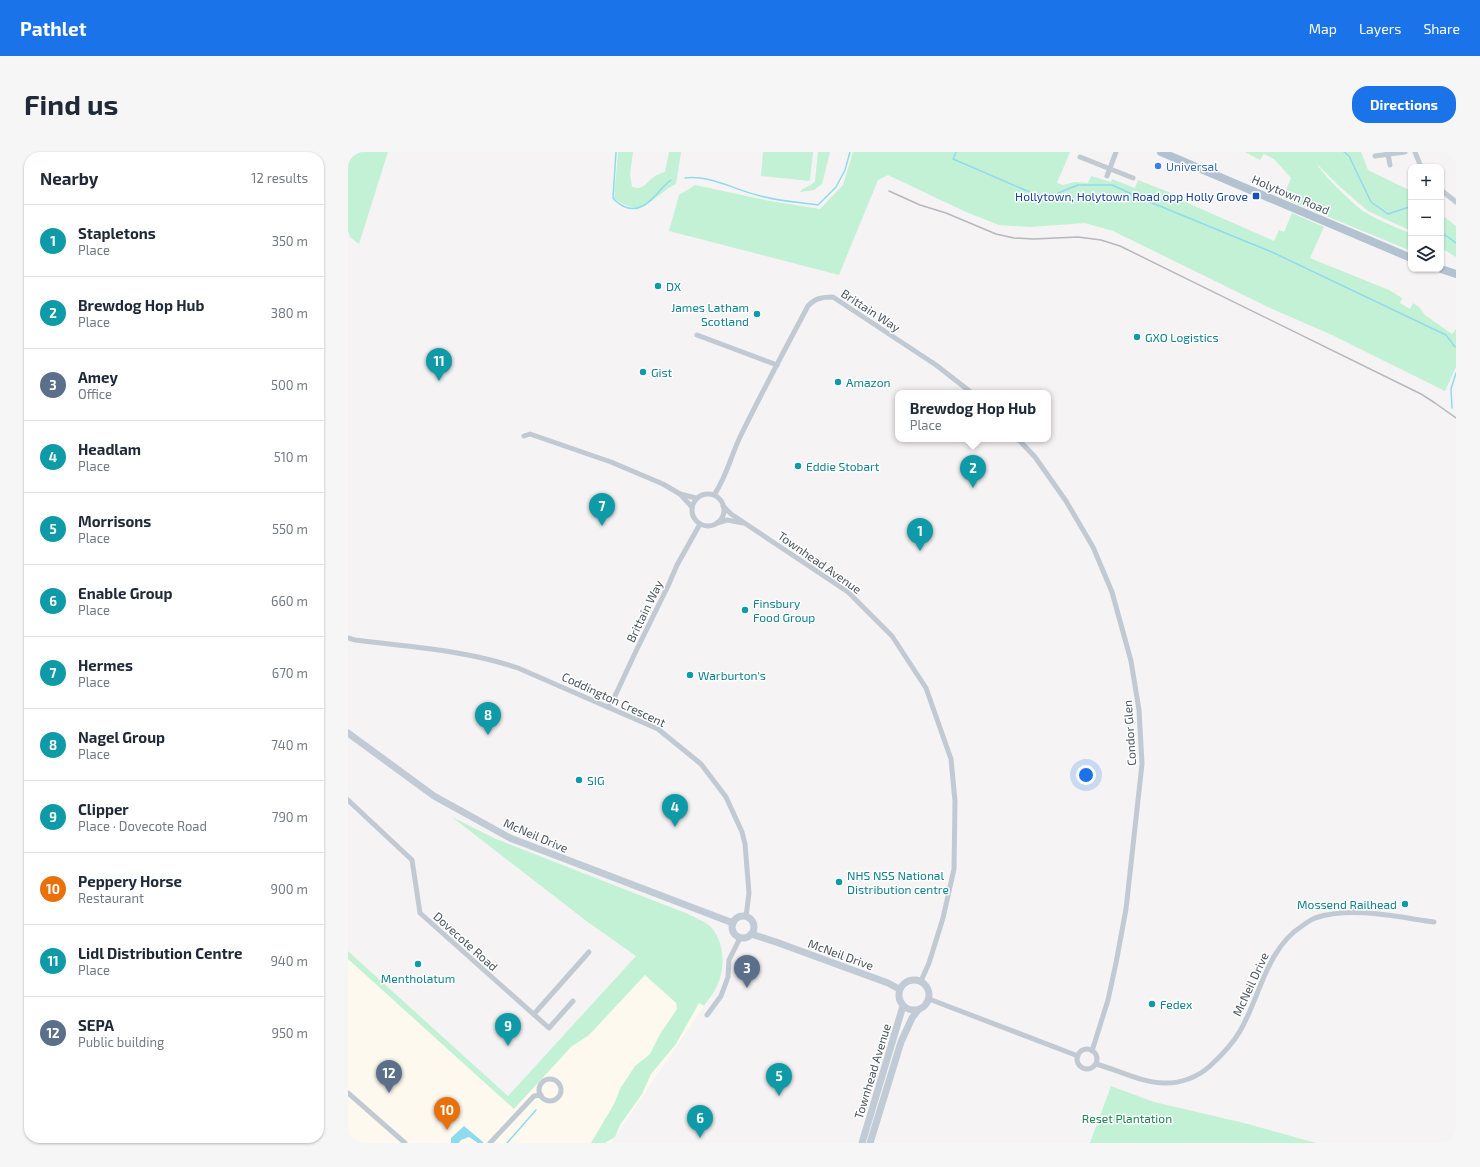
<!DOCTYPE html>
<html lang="en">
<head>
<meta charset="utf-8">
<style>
  body { margin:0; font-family:"Exo 2",sans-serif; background:#f6f6f7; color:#1f2937 }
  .controls { position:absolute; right:12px; top:12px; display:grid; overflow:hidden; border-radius:8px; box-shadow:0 1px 3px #0004 }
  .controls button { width:36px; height:36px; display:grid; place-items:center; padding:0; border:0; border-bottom:1px solid #e0e1e3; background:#fff; color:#1f2937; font:20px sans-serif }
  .you { position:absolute; left:738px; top:623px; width:14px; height:14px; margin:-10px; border:3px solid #fff; border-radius:50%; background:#1a73e8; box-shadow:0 0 0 6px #1a73e833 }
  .badge { display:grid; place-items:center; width:26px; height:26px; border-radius:50%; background:#1a73e8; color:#fff; font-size:13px; font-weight:700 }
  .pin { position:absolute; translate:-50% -33px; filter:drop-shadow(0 1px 2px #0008) }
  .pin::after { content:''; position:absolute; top:21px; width:14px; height:12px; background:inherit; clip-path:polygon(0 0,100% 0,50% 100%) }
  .popup { position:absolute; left:547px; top:238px; width:156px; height:52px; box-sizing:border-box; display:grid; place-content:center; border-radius:8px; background:#fff; filter:drop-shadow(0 1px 3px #0005); font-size:13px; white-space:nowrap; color:#747a83 }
  .popup b { font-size:15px; color:#1f2937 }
  .popup::after { content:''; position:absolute; left:50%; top:100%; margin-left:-8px; border:8px solid transparent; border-top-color:#fff }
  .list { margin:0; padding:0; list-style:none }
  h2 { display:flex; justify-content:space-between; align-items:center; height:52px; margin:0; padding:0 16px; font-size:17px }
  h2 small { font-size:13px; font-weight:400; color:#747a83 }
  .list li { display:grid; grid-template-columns:26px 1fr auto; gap:12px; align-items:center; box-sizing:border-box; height:72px; padding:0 16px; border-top:1px solid #e0e1e3 }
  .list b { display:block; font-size:15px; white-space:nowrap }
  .list p { margin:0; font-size:13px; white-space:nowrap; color:#747a83 }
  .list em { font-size:13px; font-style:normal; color:#747a83 }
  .icon { flex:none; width:22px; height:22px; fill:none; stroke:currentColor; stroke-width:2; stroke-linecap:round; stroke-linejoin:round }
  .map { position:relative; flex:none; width:1108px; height:991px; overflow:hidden; border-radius:16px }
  header { display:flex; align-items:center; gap:24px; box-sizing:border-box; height:56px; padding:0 20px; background:#1a73e8; color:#fff }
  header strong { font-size:19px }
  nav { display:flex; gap:22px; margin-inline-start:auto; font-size:14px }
  .intro { display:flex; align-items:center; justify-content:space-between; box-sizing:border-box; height:96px; padding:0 24px }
  h1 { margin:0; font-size:28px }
  .button { padding:10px 18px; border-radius:16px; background:#1a73e8; color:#fff; font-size:14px; font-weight:700 }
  main { display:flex; gap:24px; padding:0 24px }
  aside { flex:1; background:#fff; border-radius:16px; box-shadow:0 1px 3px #0004 }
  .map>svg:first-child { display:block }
</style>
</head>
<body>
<header>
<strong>Pathlet</strong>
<nav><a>Map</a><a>Layers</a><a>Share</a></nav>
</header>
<div class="intro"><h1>Find us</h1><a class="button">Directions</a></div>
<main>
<aside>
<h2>Nearby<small>12 results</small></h2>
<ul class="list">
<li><span class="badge" style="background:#0f9aa8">1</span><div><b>Stapletons</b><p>Place</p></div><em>350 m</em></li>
<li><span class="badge" style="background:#0f9aa8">2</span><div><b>Brewdog Hop Hub</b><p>Place</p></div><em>380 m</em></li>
<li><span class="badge" style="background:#5c6f8a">3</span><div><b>Amey</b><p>Office</p></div><em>500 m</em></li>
<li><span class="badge" style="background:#0f9aa8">4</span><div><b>Headlam</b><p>Place</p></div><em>510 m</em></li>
<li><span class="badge" style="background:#0f9aa8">5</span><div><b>Morrisons</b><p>Place</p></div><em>550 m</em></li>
<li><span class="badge" style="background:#0f9aa8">6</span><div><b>Enable Group</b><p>Place</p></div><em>660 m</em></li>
<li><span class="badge" style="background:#0f9aa8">7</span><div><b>Hermes</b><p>Place</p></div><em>670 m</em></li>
<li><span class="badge" style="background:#0f9aa8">8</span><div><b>Nagel Group</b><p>Place</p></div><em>740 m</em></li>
<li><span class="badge" style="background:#0f9aa8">9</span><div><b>Clipper</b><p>Place · Dovecote Road</p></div><em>790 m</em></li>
<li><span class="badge" style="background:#e8710a">10</span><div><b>Peppery Horse</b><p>Restaurant</p></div><em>900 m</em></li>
<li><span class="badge" style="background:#0f9aa8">11</span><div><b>Lidl Distribution Centre</b><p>Place</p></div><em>940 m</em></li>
<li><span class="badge" style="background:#5c6f8a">12</span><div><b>SEPA</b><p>Public building</p></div><em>950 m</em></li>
</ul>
</aside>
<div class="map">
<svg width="1108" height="991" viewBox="0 0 1108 991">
  <rect width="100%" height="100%" fill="#f5f3f3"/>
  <!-- commercial -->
  <polygon fill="#fdf9ef" points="0,799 160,944 288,804 358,851 263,991 0,991"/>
  <!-- green -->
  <g fill="#c3f1d5">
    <polygon points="0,0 40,0 11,92 2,85 0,79"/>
    <path d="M270,0H285L282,22L284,35C296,39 298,30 307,24C310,22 313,21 317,20L321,0H333L328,32C302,45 296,69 266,46Z"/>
    <polygon points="415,0 465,0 462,29 413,24"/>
    <path d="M470,0H482L474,32L466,38L452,40C456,34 463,35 467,29Z"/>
    <polygon points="505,0 722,0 709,31 715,33 727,30 740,31 743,24 763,30 764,27 787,36 790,28 836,46 835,49 926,89 931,78 936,80 944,61 976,75 962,106 1041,138 1054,146 1052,151 1062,157 1065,151 1071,155 1077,163 1104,182 1108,177 1108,215 1097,239 984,183 920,155 765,79 737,71 682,75 651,73 618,60 540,23 530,28 491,123 321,79 331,43 347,33 422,49 472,57 495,33"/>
    <path d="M897,0H1013L1020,18L1063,39V79L1020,59L991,34L969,12C975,23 1004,51 1015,59C1029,68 1048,75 1063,82V99L935,46L943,26L926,7L916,2L912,8Z"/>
    <polygon points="1093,62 1108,74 1108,105 1093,96"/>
    <path d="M104,665L148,687L340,762C347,766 356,769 362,774C377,790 378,817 368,836C365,842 360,848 356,854L351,851L328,892L303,922L294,942L272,973L267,985L257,991H243L266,952L272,937L287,914L302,902L312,882L329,857L328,851L297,823L241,883L223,895L166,957L0,807V799L160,944L288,804L237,768Z"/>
    <polygon points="763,934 806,950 896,971 968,991 742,991"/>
  </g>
  <!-- water -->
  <polygon fill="#90daee" points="116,974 135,990 135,991 130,991 121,985 113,988 111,991 103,991 103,986"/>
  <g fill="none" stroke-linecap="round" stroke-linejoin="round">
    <!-- stream -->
    <g stroke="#90daee" stroke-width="1.5">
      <path d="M268,0L265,46C268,50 273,53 277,55C298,63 309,38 323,28"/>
      <polyline points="608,0 605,7 684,41 701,45 703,44"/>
      <polyline points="996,0 1001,4 1023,50 1040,62 1061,55 1063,56"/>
      <path d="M337,26C362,23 385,37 409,43C429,49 449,50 470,53L488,35L497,18L502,0"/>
      <polyline points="710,41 730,33 764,33 797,48 926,101 1098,183 1107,195"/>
      <polyline points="1093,80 1108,91"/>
      <polyline points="1104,256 1103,237 1108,221"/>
      <polyline points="159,991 188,958"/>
    </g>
    <!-- street -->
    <g stroke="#c1cad2" stroke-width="5">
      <polyline points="1067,0 1073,15"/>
      <polyline points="1040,2 1042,13"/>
      <polyline points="1027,4 1057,0"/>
      <polyline points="732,5 785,26"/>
      <polyline points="759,24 768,0"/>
      <polyline points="1093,38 1108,50"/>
      <polyline points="349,183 429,213"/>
      <polyline points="176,284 182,282 263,310 315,332 332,342 344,355"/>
      <polyline points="670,287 687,305 718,349 745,395 764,440 783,509 791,558 794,612 778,757 768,811 760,848 744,899"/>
      <circle cx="360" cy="358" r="16"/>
      <polyline points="332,342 348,346"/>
      <path d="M366,343C378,326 383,304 392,285C414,240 437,197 460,154C467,146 475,145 485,145L588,213L624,241"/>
      <polyline points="375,354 383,362 500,440 544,484 578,536 603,607 607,649 606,717 595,766 581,811 573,829"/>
      <polyline points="369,371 379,368 395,371"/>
      <path d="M0,486L7,488C62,495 117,498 170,516L310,577L353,612L378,645L394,680L397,692L401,741L398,765"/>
      <polyline points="260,555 267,544 288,499 320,434 329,413 352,372"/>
      <polyline points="0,648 64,708 72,761 201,876 225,849"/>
      <polyline points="581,847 730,904"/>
      <polyline points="186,862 241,800"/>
      <polyline points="359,863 373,844 380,825 381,808 392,786"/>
      <circle cx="739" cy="907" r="10"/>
      <path d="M748,912C770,918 792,930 815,931C832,932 850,925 862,914C874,903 884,893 892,879C912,845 918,797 954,774C958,771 962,768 967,766C1004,754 1049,765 1086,770"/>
      <circle cx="202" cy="938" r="11"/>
      <polyline points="0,941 57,991"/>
      <polyline points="142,991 186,944 193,943"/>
    </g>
    <!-- secondary -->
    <g stroke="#c1cbd6" stroke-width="7">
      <polyline points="0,581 86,644 162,686 385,771"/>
      <circle cx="395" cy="775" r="11"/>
      <polyline points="403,782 428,790 540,831 551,837"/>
      <circle cx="566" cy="843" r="15"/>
      <polyline points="514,991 555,854"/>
      <polyline points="522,991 553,890 564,866 570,858"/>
    </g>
    <!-- primary -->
    <g stroke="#b3c2d1" stroke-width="8">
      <polyline points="813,0 1063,106"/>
      <polyline points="1093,117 1108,122"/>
    </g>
    <!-- rail -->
    <polyline stroke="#b5b8bd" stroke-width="1.5" points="541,39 572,53 598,61 648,82 666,86 686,87 730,85 753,88 772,94 1073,242 1087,251 1108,266"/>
  </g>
  <!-- markers -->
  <circle fill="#3f7fe0" stroke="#fff" stroke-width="1.5" cx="810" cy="14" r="4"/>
  <rect fill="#1a4fb4" stroke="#fff" stroke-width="1.5" x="904" y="40" width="8" height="8" rx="2"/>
  <g fill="#0f9aa8" stroke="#fff" stroke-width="1.5">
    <circle cx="310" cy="134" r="4"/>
    <circle cx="409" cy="162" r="4"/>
    <circle cx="789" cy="185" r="4"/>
    <circle cx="295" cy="220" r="4"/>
    <circle cx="490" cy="230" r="4"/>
    <circle cx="450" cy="314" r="4"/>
    <circle cx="397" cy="458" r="4"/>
    <circle cx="342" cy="523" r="4"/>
    <circle cx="231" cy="628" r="4"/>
    <circle cx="491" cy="730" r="4"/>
    <circle cx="1057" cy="752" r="4"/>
    <circle cx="70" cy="812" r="4"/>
    <circle cx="804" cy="852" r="4"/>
  </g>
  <g text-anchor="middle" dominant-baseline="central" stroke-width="3" stroke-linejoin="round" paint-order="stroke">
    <!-- shop labels -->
    <g font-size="12" fill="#366cbe" stroke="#fff" text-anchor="start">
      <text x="818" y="14">Universal</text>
    </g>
    <!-- street labels -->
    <g font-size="12" fill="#4a5661" stroke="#fff">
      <text transform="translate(943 42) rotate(23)">Holytown Road</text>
      <text transform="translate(523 158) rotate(33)">Brittain Way</text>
      <text transform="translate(472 410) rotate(35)">Townhead Avenue</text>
      <text transform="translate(296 459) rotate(-64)">Brittain Way</text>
      <text transform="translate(266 547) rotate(25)">Coddington Crescent</text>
      <text transform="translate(781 581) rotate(-94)">Condor Glen</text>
      <text transform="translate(188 683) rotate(23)">McNeil Drive</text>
      <text transform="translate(118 789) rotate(42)">Dovecote Road</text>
      <text transform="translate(493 802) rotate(20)">McNeil Drive</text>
      <text transform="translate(902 832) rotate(-65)">McNeil Drive</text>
      <text transform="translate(524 919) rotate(-73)">Townhead Avenue</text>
    </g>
    <!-- transit labels -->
    <g font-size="12" fill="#164399" stroke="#fff" text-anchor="end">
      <text x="900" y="44">Hollytown, Holytown Road opp Holly Grove</text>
    </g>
    <!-- culture labels -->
    <g font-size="12" fill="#0d838f" stroke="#fff" text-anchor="start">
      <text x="318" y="134">DX</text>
      <text x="401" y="155" text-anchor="end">James Latham<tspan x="401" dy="14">Scotland</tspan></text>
      <text x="797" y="185">GXO Logistics</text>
      <text x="303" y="220">Gist</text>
      <text x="498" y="230">Amazon</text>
      <text x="458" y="314">Eddie Stobart</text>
      <text x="405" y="451">Finsbury<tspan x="405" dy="14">Food Group</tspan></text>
      <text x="350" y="523">Warburton's</text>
      <text x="239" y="628">SIG</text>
      <text x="499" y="723">NHS NSS National<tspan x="499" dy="14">Distribution centre</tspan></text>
      <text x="1049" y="752" text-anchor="end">Mossend Railhead</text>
      <text x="70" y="826" text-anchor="middle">Mentholatum</text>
      <text x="812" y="852">Fedex</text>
    </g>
    <!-- park labels -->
    <g font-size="12" fill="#17864f" stroke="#fff">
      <text x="779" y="966">Reset Plantation</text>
    </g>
  </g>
</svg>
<div class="controls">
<button>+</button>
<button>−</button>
<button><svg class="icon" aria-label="layers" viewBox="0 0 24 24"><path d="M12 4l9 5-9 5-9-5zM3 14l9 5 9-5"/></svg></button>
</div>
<div class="you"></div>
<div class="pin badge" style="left:572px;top:399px;background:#0f9aa8">1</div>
<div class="pin badge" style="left:625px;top:336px;background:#0f9aa8">2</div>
<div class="popup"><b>Brewdog Hop Hub</b>Place</div>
<div class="pin badge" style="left:399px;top:836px;background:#5c6f8a">3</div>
<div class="pin badge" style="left:327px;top:675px;background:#0f9aa8">4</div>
<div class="pin badge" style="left:431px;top:944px;background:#0f9aa8">5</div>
<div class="pin badge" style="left:352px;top:986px;background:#0f9aa8">6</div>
<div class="pin badge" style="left:254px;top:374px;background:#0f9aa8">7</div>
<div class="pin badge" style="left:140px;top:583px;background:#0f9aa8">8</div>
<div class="pin badge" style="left:160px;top:894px;background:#0f9aa8">9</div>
<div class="pin badge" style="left:99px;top:978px;background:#e8710a">10</div>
<div class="pin badge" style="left:91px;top:229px;background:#0f9aa8">11</div>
<div class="pin badge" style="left:41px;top:941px;background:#5c6f8a">12</div>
</div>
</main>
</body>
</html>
